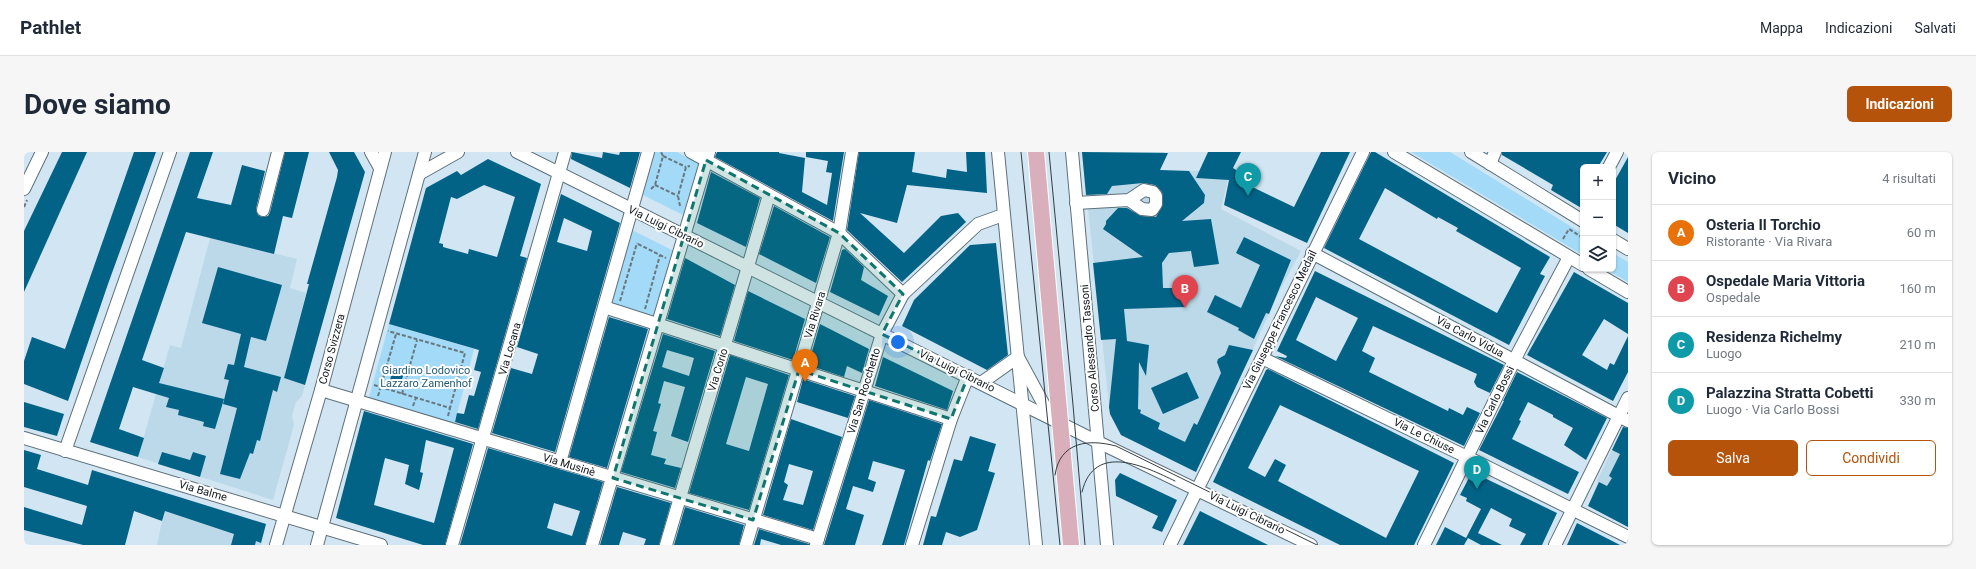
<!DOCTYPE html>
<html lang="it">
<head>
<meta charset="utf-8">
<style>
  body { margin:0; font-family:Roboto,sans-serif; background:#f6f6f7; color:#1f2937 }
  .controls { position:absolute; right:12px; top:12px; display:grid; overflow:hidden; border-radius:6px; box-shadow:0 1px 3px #0004 }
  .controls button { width:36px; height:36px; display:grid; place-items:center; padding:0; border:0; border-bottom:1px solid #e0e1e3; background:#fff; color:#1f2937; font:20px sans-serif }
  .you { position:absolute; left:874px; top:190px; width:14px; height:14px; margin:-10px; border:3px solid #fff; border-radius:50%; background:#1a73e8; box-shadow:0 0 0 6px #1a73e833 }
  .badge { display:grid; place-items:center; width:26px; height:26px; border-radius:50%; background:#b45309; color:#fff; font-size:13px; font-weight:700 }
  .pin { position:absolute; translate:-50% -33px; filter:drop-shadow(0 1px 2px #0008) }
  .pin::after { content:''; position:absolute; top:21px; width:14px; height:12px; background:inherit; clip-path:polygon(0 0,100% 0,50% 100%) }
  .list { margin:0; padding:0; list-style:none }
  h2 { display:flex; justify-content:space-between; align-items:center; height:52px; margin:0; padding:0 16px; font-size:17px }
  h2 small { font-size:13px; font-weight:400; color:#747a83 }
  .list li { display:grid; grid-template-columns:26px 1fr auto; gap:12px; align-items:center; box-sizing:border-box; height:56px; padding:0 16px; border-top:1px solid #e0e1e3 }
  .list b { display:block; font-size:15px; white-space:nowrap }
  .list p { margin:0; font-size:13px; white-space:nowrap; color:#747a83 }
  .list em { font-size:13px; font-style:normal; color:#747a83 }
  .actions { display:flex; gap:8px; padding:12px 16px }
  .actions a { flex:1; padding:9px 0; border:1px solid #b45309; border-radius:6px; text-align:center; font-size:14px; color:#b45309 }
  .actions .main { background:#b45309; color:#fff }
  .icon { flex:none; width:22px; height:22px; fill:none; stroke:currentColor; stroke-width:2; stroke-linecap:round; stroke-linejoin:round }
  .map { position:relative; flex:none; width:1604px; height:393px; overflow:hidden; border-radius:6px }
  header { display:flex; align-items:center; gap:24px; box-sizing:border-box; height:56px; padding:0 20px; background:#fff; border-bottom:1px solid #e0e1e3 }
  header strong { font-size:19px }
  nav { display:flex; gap:22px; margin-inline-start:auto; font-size:14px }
  .intro { display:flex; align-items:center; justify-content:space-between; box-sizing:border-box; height:96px; padding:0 24px }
  h1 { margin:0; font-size:28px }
  .button { padding:10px 18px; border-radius:6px; background:#b45309; color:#fff; font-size:14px; font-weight:700 }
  main { display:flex; gap:24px; padding:0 24px }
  aside { flex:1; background:#fff; border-radius:6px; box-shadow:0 1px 3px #0004 }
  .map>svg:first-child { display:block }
</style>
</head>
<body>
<header>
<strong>Pathlet</strong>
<nav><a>Mappa</a><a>Indicazioni</a><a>Salvati</a></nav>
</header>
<div class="intro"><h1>Dove siamo</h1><a class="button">Indicazioni</a></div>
<main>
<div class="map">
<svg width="1604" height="393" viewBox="0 0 1604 393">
  <rect width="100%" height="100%" fill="#d1e6f2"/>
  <!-- built -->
  <g fill="#bcd9e9">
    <polygon points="1058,0 1140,0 1143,3 1136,18 1176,19 1205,24 1197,57 1277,99 1257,136 1172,320 1097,283 1086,262"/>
    <polygon points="186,86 273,107 266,136 282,141 260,226 281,233 278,244 272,250 268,264 270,273 249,348 114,305 146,193 157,196"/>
    <polygon points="1598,277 1604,281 1593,369 1564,354 1574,330 1573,329"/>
    <polygon points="146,342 242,372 237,393 133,393 138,369"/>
  </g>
  <!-- green -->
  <g fill="#a3daf8">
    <polygon points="628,0 653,0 675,12 659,63 617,42"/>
    <polygon points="1387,0 1426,0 1559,82 1559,103"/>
    <polygon points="606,77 650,99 631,167 583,152"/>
    <polygon points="1589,101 1604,110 1604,130 1582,117 1589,117"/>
    <polygon points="365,172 450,197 430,274 344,249"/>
  </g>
  <!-- building -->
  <g fill="#036387" fill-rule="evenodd">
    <polygon points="38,0 63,0 0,140 0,79"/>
    <polygon points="110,0 132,0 84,132 44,249 0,232 0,209 8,185 41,197"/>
    <polygon points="166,0 189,0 173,46 207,53 218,13 241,19 232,57 234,63 238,65 244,64 246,60 261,0 285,0 268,66 259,64 250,102 162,80 118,208 140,216 135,231 200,247 191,277 179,274 180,270 154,263 155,258 142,255 145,246 109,235 95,277 120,286 114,305 66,290"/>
    <polygon points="305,0 330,0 341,20 281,233 260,226 285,132 283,132 313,25 314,18"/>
    <polygon points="548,0 578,6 579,0 595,3 596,0 616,0 606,36 547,7"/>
    <polygon points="693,0 755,0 755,1 781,6 778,40 803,53 808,21 802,20 804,9 782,5 782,0 820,0 809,69 691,5"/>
    <polygon points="835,0 891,0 888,20 922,26 923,17 943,20 942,0 961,0 963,41 883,33 873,71 836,61 880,101 917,64 934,61 942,70 878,130 823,78"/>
    <polygon points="1058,0 1144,1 1136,18 1165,19 1181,43 1180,51 1158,69 1187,67 1195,112 1170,115 1167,99 1145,101 1138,111 1139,136 1160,136 1161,155 1100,157 1103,189 1125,193 1122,224 1115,210 1114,257 1117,258 1116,261 1136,271 1134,277 1161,290 1170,271 1173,273 1197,221 1193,210 1194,207 1201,203 1205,193 1229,198 1172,320 1097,283 1086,262 1085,255 1092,187 1077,188 1069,111 1119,105 1079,77 1082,72 1082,69 1094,56 1103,56 1117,64 1132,65 1139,52 1138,40 1131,33 1119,31 1088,34 1083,42 1062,43"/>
    <polygon points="1184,0 1217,0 1209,16 1215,20 1216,29 1270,55 1297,0 1326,0 1283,91 1200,53 1205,28 1172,26"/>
    <path d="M1347,0H1351L1526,105L1516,122L1521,124L1485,193L1300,96ZM1361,36L1413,67L1414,65L1434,76L1432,79L1497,116L1473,161L1335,87Z"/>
    <polygon points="1478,0 1583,0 1574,15 1559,15 1559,57 1527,38 1529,33 1478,3"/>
    <polygon points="1604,5 1604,81 1589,72 1589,32"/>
    <path d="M464,7L517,32L496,104L503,106L454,277L431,270L433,261L440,262L445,243L450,244L457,220L450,218L455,198L365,172L402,36L433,19L437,23ZM460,33L491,45L473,105L445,97L444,102L419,95V92L415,91L427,45L433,47Z"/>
    <polygon points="687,20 736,46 722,95 673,71"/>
    <path d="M537,42L596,71L531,300L468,281L487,216L508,222L514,202L493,195ZM540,66L568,79L563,99L533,90Z"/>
    <polygon points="750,54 806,85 792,131 735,102"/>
    <polygon points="1220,85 1267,108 1245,162 1242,161 1230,187 1214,178 1215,176 1183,160 1191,143 1217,156 1236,113 1212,101"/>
    <polygon points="972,91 984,203 963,218 878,174 890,148 946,93"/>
    <polygon points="821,97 840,115 837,128 864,144 855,164 806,140 818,98"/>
    <polygon points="661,106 711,133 696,184 643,167"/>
    <polygon points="194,115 258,133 242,189 227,185 220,215 257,225 253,240 249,238 236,289 233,288 229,302 226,301 216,327 196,322 213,256 199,252 205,228 200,227 204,212 210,213 217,182 178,171"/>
    <path d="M1291,119L1480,213L1466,241L1453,235L1450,230L1453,222L1349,174L1338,199L1351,206L1345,220L1424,259L1425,256L1439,263L1443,255L1456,261L1440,294L1251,204L1262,206L1263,204L1253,199ZM1292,145L1334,166L1312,209L1272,188Z"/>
    <polygon points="1550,120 1604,151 1604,182 1580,167 1558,203 1583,218 1586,211 1590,213 1604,184 1604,220 1589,249 1503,203"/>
    <polygon points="724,139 781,167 769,208 710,189"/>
    <polygon points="585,165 624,177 583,316 545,305"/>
    <polygon points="796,172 845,197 838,221 823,214 820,225 784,213"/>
    <path d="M639,182L691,199L664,290L647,284L661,235L640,229L634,251L637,252L629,279L633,280L627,303L642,307L640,312L657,316L651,336L597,320ZM643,198L670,206L665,224L638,215Z"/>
    <path d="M706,203L765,223L725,358L665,341ZM722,225L744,232L725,299L702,292Z"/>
    <polygon points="859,205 929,239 923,258 851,234"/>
    <polygon points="370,214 381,217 377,231 366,228"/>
    <path d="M1244,217L1430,311L1390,393H1316L1189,330L1242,218ZM1256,253L1395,319L1362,386L1254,329L1262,313L1251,307L1241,325L1224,316Z"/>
    <polygon points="1163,220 1175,246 1139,262 1127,236"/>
    <polygon points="1493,220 1583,266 1562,308 1540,293 1549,276 1529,265 1529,263 1504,250 1495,268 1497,269 1488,287 1555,320 1544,342 1455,298 1480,249 1479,249"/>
    <polygon points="779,227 831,244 824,266 773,250"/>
    <polygon points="845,248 918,272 906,309 904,308 880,393 858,393 881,318 849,309 844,327 852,330 849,340 829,334 822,357 840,363 831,393 800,393"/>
    <polygon points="0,250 40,262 33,284 0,275"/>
    <path d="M340,259L449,292L421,393H399L312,366ZM402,288L430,296L410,371L350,353L361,306L385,313L381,332L395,338L399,321L396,320Z"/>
    <path d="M767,267L818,285L789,378L739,363ZM765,312L789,319L779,353L759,348L764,333L760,330Z"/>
    <polygon points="1599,275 1604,276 1604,375 1564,354 1575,330 1583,334 1588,326 1585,324 1596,302 1588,298"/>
    <polygon points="946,284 972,292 964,319 971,321 953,378 936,385 922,380 918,393 899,393 907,364 912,365 930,307 938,309"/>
    <path d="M464,296L579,330L561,393H436ZM530,351L556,359L548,384L523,376Z"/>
    <polygon points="0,298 17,303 13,317 64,333 68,318 242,372 237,391 232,389 231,393 207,393 210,382 141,359 138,369 110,359 101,393 59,393 0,378 0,355 58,373 63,354 0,335"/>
    <polygon points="138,300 166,308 169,300 182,304 176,325 134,312"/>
    <polygon points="1448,320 1533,361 1518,393 1496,393 1502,382 1485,374 1488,367 1467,356 1454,381 1478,393 1457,393 1444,386 1440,393 1412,393 1421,375 1442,386 1457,357 1442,349 1443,346 1436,343"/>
    <polygon points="1096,321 1153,348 1138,380 1128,376 1134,364 1092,344 1091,328"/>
    <polygon points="593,335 647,351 635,393 620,393 622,387 599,380 595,393 576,393"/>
    <polygon points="661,355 720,373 715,393 650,393"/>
    <polygon points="1176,359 1244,393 1159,393"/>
    <polygon points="1553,371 1596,393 1543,393"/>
    <polygon points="735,377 785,392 785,393 757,393 737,387 736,393 730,393"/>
  </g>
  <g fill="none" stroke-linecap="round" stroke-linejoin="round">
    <defs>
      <g id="minor">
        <polyline points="347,0 356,16"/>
        <polyline points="493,0 1074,290 1287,393"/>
        <polyline points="667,0 815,81 879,142"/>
        <polyline points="974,0 1012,393"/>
        <polyline points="1048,0 1083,393"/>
        <polyline points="1370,0 1559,113"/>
        <polyline points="1447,0 1559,69"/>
        <polyline points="1466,12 1471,0"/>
        <polyline points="1585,15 1593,0"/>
        <polyline points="395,22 434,0"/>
        <polyline points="0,37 18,0"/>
        <polyline points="1052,51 1105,48 1118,57 1128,58 1132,52 1132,44 1129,40 1120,38 1105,48"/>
        <polyline points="239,58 254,0"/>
        <polyline points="1589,88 1604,97"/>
        <polyline points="1288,101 1604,269"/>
        <polyline points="1565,117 1604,140"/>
        <polyline points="580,155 927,267"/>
        <polyline points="1238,206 1443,305 1604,385"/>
        <polyline points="957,231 994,205 1020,253 1030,264"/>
        <polyline points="297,238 794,387"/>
        <polyline points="0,286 357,393"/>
        <polyline points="41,299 146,0"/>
        <polyline points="536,310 624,0"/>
        <polyline points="252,393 297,238 361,0"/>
        <polyline points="293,393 401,0"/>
        <polyline points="428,393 541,0"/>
        <polyline points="568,393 685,0"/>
        <polyline points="642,393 745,43"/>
        <polyline points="722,393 815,81 828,0"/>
        <polyline points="792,393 858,182 879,142 954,72 979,63"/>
        <polyline points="888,393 927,267 944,224"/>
        <polyline points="1146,393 1339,0"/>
        <polyline points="1400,393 1495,199 1545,105"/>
        <polyline points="1531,393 1604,246"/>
      </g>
      <polyline id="major" points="1012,0 1047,393"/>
    </defs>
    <!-- minor casing -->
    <use href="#minor" stroke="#5d707a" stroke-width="14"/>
    <!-- major casing -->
    <use href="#major" stroke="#fff" stroke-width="18"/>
    <!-- path -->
    <g stroke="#69777e" stroke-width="2" stroke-dasharray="4 2" stroke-linecap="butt">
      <polyline points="639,4 662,15"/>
      <polyline points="631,33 654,44"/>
      <polyline points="627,37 631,33 639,4 637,0"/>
      <polyline points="656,54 654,44 662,15 666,14"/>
      <polyline points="0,55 3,48"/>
      <polyline points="1539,87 1545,77 1556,84 1558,82"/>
      <polyline points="614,92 642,106"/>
      <polyline points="596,149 613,91"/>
      <polyline points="621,157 636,103"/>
      <polyline points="350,233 426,256 441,201 364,179"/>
      <polyline points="378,242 393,188"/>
      <polyline points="354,244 372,182"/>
      <polyline points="389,254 392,246"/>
      <polyline points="424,264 426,256"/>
    </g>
    <!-- minor -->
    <use href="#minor" stroke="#fff" stroke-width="12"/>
    <!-- major -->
    <use href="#major" stroke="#daafbc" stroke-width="16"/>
    <!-- tram -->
    <g stroke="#323c41" stroke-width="1">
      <polyline points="997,0 1036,393"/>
      <polyline points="1025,0 1049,253 1061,393"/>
      <path d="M1031,323C1036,289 1065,287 1092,294L1293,393"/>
      <path d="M1058,340C1070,289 1122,315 1151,329"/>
    </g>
  </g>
  <!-- marked area -->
  <path fill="#0f766e" fill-opacity="0.2" stroke="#0f766e" stroke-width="3" stroke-dasharray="8 5" stroke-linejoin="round" d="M682,8L815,81L879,142L858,182L944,224L927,267L775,218L729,368L589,326Z"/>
  <g text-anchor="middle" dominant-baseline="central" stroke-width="4" stroke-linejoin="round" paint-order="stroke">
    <!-- street labels -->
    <g font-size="11" fill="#0f161a" stroke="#fff">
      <text transform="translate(642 75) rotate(26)">Via Luigi Cibrario</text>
      <text transform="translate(791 163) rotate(-73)">Via Rivara</text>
      <text transform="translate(1256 168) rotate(-64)">Via Giuseppe Francesco Medail</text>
      <text transform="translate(1446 185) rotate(28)">Via Carlo Vidua</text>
      <text transform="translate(1066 196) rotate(-95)">Corso Alessandro Tassoni</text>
      <text transform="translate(308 197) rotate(-75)">Corso Svizzera</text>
      <text transform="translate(486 197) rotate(-74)">Via Locana</text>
      <text transform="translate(694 218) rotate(-73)">Via Corio</text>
      <text transform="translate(933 219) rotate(26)">Via Luigi Cibrario</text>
      <text transform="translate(840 239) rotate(-73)">Via San Rocchetto</text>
      <text transform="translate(1471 248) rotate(-64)">Via Carlo Bossi</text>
      <text transform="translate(1400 284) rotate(26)">Via Le Chiuse</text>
      <text transform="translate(545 313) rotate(17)">Via Musinè</text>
      <text transform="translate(179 339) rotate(16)">Via Balme</text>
      <text transform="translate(1223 361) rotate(26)">Via Luigi Cibrario</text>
    </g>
    <!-- park labels -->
    <g font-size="11" fill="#1f5b77" stroke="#fff">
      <text x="402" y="218">Giardino Lodovico<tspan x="402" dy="13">Lazzaro Zamenhof</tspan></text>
    </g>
  </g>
</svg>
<div class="controls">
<button>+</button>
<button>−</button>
<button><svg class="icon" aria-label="layers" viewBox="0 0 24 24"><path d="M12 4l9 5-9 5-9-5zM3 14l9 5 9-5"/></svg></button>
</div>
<div class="you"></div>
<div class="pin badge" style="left:781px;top:230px;background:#e8710a">A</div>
<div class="pin badge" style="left:1161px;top:156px;background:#e0444e">B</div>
<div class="pin badge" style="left:1224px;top:44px;background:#0f9aa8">C</div>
<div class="pin badge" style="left:1453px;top:337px;background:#0f9aa8">D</div>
</div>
<aside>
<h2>Vicino<small>4 risultati</small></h2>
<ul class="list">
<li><span class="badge" style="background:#e8710a">A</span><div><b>Osteria Il Torchio</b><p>Ristorante · Via Rivara</p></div><em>60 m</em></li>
<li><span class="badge" style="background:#e0444e">B</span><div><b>Ospedale Maria Vittoria</b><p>Ospedale</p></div><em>160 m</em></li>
<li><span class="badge" style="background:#0f9aa8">C</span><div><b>Residenza Richelmy</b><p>Luogo</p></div><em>210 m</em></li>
<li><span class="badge" style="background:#0f9aa8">D</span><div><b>Palazzina Stratta Cobetti</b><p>Luogo · Via Carlo Bossi</p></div><em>330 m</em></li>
</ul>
<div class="actions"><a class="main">Salva</a><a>Condividi</a></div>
</aside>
</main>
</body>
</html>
